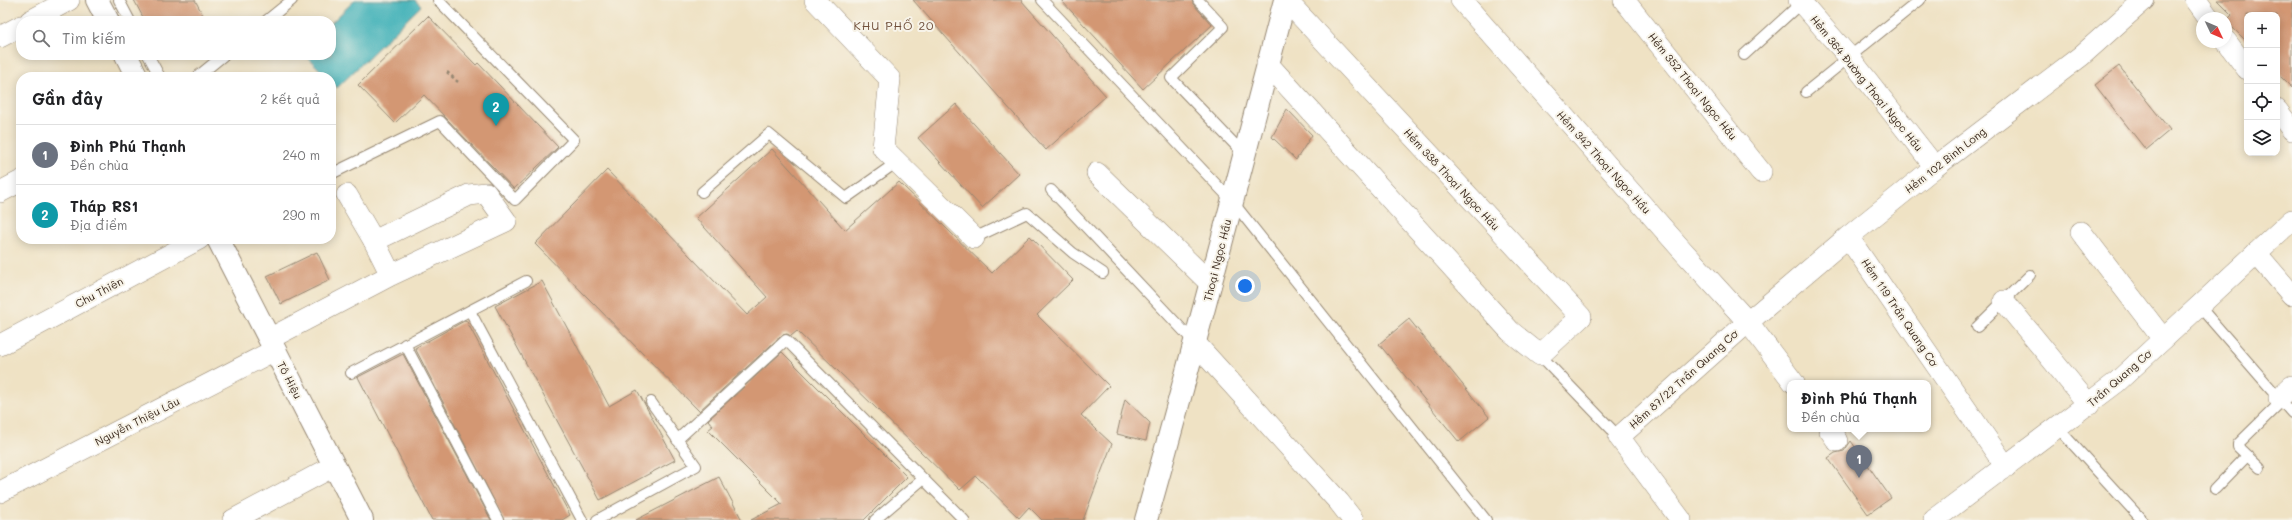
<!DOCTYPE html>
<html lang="vi">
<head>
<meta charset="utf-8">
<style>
  body { margin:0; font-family:Mali,sans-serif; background:#f2f2f2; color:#202124 }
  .controls { position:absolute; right:12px; top:12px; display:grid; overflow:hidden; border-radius:8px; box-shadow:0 2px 10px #0003 }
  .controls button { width:36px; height:36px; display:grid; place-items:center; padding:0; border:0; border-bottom:1px solid #e0e0e0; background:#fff; color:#202124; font:20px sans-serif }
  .compass { position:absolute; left:2196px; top:12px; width:36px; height:36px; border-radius:50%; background:#fff; box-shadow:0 2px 10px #0003; rotate:134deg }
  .you { position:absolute; left:1245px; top:286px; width:14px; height:14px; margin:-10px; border:3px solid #fff; border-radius:50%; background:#1a73e8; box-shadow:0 0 0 6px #1a73e833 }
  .badge { display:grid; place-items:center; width:26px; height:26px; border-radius:50%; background:#b45309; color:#fff; font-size:13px; font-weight:700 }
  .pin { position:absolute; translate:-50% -33px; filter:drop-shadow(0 1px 2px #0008) }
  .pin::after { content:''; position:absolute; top:21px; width:14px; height:12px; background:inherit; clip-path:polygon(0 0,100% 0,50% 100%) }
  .popup { position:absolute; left:1787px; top:380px; width:144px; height:52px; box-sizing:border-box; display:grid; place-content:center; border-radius:8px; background:#fff; filter:drop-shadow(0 1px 3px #0005); font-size:13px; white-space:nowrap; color:#757577 }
  .popup b { font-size:15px; color:#202124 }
  .popup::after { content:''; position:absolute; left:50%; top:100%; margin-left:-8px; border:8px solid transparent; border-top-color:#fff }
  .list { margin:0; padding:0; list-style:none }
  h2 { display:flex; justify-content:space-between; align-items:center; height:52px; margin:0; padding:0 16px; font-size:17px }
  h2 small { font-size:13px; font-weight:400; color:#757577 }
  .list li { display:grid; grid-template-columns:26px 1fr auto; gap:12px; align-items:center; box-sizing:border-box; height:60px; padding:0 16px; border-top:1px solid #e0e0e0 }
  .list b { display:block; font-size:15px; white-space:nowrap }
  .list p { margin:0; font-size:13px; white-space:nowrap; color:#757577 }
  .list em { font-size:13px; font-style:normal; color:#757577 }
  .icon { flex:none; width:22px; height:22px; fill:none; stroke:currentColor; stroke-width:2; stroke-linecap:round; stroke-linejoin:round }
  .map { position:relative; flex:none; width:2292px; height:520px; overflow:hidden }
  .search { position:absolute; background:#fff; box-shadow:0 2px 10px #0003; left:16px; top:16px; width:320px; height:44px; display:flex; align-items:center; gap:10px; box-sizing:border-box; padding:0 14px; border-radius:16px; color:#757577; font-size:15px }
  .panel { position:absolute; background:#fff; box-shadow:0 2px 10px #0003; left:16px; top:72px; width:320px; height:172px; border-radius:16px }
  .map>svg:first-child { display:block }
</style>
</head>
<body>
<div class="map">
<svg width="2292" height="520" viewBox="0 0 2292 520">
  <rect width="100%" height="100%" fill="#f7f3e8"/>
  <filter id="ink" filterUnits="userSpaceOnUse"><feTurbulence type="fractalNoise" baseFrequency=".025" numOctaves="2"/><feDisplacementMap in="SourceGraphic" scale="8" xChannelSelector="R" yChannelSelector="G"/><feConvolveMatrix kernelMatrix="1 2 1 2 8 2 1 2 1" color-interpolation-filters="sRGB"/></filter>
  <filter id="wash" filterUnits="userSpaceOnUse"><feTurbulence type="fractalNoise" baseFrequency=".012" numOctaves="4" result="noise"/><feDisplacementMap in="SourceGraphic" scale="16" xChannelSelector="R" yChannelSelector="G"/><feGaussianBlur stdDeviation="0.9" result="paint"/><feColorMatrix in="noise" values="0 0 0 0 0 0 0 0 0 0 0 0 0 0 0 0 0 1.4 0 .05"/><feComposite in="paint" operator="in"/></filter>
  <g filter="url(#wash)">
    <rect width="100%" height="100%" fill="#efe2c4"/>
    <!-- water -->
    <polygon fill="#41b1b8" stroke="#3e6e6b" points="355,0 415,0 421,6 337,88 331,81 331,77 327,77 305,55 331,55 331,23"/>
    <g id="blocks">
      <!-- building -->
      <g fill="#d39773">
        <polygon points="134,0 195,0 206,21 145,21"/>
        <polygon points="913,0 1021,0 1106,96 1046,150"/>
        <polygon points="1061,0 1192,0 1193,4 1212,25 1143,89"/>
        <polygon points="2217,0 2292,0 2292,88 2277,73 2277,15 2247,15 2247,42 2226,21 2232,15"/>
        <polygon points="428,16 476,65 478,63 558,147 514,189 424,95 395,123 358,85"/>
        <polygon points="2119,66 2170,130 2146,150 2095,85"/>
        <polygon points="956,104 1019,174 982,208 918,138"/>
        <polygon points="1287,109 1312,135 1296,160 1272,137"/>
        <polygon points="772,149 845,230 899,182 992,273 1030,236 1073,280 1037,315 1109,386 1081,415 1112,444 1083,520 1042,520 1029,507 1019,518 976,476 960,490 797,331 791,336 787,334 782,335 699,411 535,244 607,170 747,315 767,297 696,218"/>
        <polygon points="317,252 330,280 281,304 267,276"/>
        <polygon points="542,281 609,406 637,390 675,460 600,500 495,306"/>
        <polygon points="1409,319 1489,417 1459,442 1379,344"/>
        <polygon points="466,320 570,515 562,520 504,520 415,348"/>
        <polygon points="782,352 907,477 864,520 751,520 782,504 708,430 713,426 708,420"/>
        <polygon points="403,354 491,520 432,520 358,377"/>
        <polygon points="1125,399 1150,423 1146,441 1117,434"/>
        <polygon points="1851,441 1891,498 1868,514 1828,458 1835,453 1844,451"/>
        <polygon points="719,477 742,520 636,520"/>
      </g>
    </g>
  </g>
  <g filter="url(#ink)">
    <use href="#blocks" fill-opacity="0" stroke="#958671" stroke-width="1"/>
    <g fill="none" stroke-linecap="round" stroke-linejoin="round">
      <defs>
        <g id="service">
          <polyline points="119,0 130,21"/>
          <polyline points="1042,0 1232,201 1486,520"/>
          <polyline points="1198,0 1223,27 1171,78 1244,154"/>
          <polyline points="266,21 292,0"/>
          <polyline points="148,55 160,77"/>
          <polyline points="1744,55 1801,3"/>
          <polyline points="197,77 224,55"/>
          <polyline points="1806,92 1920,0"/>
          <polyline points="331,174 440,121 515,200 574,140 438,0"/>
          <polyline points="1051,190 1195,343"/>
          <polyline points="702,192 769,134 846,198 897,162"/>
          <polyline points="974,238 1027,213 1073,253 1103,273"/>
          <polyline points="2199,306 2292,413"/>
          <polyline points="470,311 582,520"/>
          <polyline points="1977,327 2030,275"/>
          <polyline points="405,344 498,520"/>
          <polyline points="1540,355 1619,437"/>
          <polyline points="351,373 526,281"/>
          <polyline points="2058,428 2142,520"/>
          <polyline points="677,440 786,340 964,520"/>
          <polyline points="2260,468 2238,447 2238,444 2282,401"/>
          <polyline points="2215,489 2247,456"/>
          <polyline points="597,520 696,466 651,402"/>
          <polyline points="875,520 923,479"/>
        </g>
        <g id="minor">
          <polyline points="815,0 890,79 883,148 974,238"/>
          <polyline points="1461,0 1683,251 1748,322 1794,383"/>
          <polyline points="1624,0 1761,172"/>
          <polyline points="1799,0 1849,57 1935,167"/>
          <polyline points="2196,0 2209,18"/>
          <polyline points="30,21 69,0"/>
          <polyline points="0,37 21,26"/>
          <polyline points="2226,41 2247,69"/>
          <polyline points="1267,63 1510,331 1540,355 1581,317 1286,0"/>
          <polyline points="2277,110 2292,130"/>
          <polyline points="1097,173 1211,284"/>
          <polyline points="0,192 21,181"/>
          <polyline points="347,195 374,241"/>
          <polyline points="2081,232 2163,339"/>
          <polyline points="1848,237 2006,467"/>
          <polyline points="2256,253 2292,295"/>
          <polyline points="2004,301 2089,405"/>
          <polyline points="269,339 391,275 506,221 486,193 469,195 374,241 391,275"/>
          <polyline points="1196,344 1339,502 1353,520"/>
          <polyline points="0,345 199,239"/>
          <polyline points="2279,398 2292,386"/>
          <polyline points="1829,429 1837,441"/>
          <polyline points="0,492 275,350"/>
          <polyline points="233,520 334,466"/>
          <polyline points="1681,520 1619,437 1748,322 1848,237 1935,167 2081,56 2144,0"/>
          <polyline points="1934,520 2117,382 2292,220"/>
        </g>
        <g id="tertiary">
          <polyline points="97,0 108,21"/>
          <polyline points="126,55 137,77"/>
          <polyline points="218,239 362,520"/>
        </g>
        <path id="secondary" d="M1146,520C1195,348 1239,174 1285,0"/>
      </defs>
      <!-- service casing -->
      <use href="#service" stroke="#958671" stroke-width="12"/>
      <!-- minor casing -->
      <use href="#minor" stroke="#958671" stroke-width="22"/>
      <!-- tertiary casing -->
      <use href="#tertiary" stroke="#958671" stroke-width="24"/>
      <!-- secondary casing -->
      <use href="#secondary" stroke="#958671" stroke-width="24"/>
      <!-- path -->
      <polyline stroke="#958671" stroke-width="2.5" stroke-dasharray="3 3" stroke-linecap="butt" points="447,72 458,82"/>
      <!-- service -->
      <use href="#service" stroke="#fff" stroke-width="10"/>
      <!-- minor -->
      <use href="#minor" stroke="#fff" stroke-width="21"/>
      <!-- tertiary -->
      <use href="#tertiary" stroke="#fff" stroke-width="22"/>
      <!-- secondary -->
      <use href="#secondary" stroke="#fff" stroke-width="22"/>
    </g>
  </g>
  <g text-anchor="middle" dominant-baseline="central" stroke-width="4" stroke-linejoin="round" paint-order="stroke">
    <!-- street labels -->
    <g font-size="11" fill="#3b2a1e" stroke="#f7f3e8">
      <text transform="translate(1867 83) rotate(51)">Hẻm 364 Đường Thoại Ngọc Hầu</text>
      <text transform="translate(1693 86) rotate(51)">Hẻm 352 Thoại Ngọc Hầu</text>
      <text transform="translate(1945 160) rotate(-38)">Hẻm 102 Bình Long</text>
      <text transform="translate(1604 162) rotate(48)">Hẻm 342 Thoại Ngọc Hầu</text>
      <text transform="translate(1452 179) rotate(47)">Hẻm 338 Thoại Ngọc Hầu</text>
      <text transform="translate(1217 260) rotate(-76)">Thoại Ngọc Hầu</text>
      <text transform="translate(99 292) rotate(-28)">Chu Thiên</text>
      <text transform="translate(1900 312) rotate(56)">Hẻm 119 Trần Quang Cơ</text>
      <text transform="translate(2119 378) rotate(-41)">Trần Quang Cơ</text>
      <text transform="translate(1683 379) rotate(-42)">Hẻm 87/22 Trần Quang Cơ</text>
      <text transform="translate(290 380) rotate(63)">Tô Hiệu</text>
      <text transform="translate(137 421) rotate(-27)">Nguyễn Thiệu Lâu</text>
    </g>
    <!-- neighbourhood labels -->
    <g font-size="12" letter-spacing="1" fill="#70503c" stroke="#f7f3e8">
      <text x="894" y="25">KHU PHỐ 20</text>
    </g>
  </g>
</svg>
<div class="controls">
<button>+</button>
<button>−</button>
<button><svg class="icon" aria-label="locate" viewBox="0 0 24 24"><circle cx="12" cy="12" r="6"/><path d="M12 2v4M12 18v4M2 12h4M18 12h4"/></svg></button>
<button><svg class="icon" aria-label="layers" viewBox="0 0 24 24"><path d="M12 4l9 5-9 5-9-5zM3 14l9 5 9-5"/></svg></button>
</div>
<svg class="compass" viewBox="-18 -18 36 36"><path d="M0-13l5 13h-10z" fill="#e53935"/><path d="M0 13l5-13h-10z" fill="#757577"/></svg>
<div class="you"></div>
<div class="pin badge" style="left:1859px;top:478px;background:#6b7280">1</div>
<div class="popup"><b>Đình Phú Thạnh</b>Đền chùa</div>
<div class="pin badge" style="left:496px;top:126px;background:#0f9aa8">2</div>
<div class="search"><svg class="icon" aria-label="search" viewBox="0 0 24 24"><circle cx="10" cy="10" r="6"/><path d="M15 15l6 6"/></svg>Tìm kiếm</div>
<section class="panel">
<h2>Gần đây<small>2 kết quả</small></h2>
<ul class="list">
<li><span class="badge" style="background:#6b7280">1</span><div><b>Đình Phú Thạnh</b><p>Đền chùa</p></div><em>240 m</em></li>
<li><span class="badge" style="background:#0f9aa8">2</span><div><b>Tháp RS1</b><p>Địa điểm</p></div><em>290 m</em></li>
</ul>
</section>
</div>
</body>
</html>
